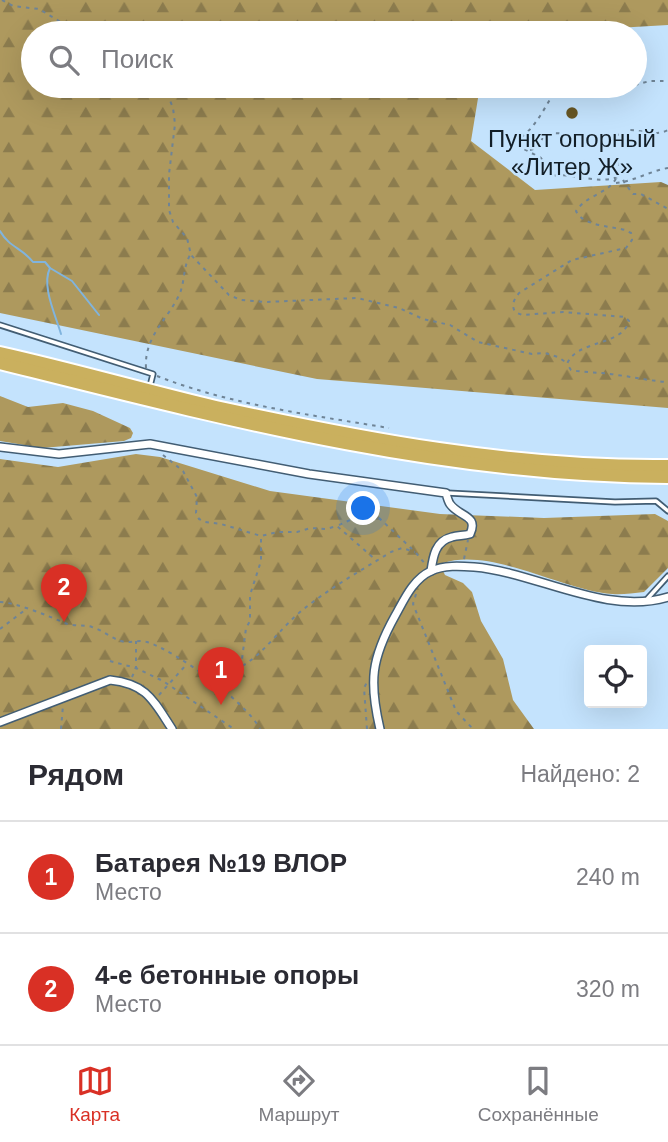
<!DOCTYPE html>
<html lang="ru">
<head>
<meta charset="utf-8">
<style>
  body { margin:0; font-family:Arial,sans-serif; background:#f2f2f3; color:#2b2b33 }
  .controls { position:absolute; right:21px; bottom:21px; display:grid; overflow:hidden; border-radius:7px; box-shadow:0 7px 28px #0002 }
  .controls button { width:63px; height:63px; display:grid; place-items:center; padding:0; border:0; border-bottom:2px solid #e1e1e2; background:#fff; color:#2b2b33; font:35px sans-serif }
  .you { position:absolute; left:364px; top:509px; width:24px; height:24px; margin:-18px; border:5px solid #fff; border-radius:50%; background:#1a73e8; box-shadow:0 0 0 10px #1a73e833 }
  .badge { display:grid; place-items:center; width:46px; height:46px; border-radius:50%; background:#d93025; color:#fff; font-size:23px; font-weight:700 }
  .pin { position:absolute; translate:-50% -58px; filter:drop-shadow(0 2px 4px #0008) }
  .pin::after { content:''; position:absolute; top:37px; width:24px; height:21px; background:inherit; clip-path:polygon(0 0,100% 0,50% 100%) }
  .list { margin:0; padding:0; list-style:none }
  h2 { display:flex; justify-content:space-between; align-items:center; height:91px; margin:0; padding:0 28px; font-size:30px }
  h2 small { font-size:23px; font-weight:400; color:#7c7c81 }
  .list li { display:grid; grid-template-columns:46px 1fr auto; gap:21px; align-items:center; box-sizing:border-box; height:112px; padding:0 28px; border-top:2px solid #e1e1e2 }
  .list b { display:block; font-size:26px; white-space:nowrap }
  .list p { margin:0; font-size:23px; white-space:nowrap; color:#7c7c81 }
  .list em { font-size:23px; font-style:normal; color:#7c7c81 }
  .icon { flex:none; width:38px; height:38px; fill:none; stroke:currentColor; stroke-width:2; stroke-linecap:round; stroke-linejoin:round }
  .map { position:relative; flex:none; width:668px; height:729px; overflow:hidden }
  .search { position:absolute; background:#fff; box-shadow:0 7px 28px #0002; left:21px; right:21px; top:21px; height:77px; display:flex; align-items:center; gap:18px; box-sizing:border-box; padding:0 24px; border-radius:38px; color:#7c7c81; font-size:26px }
  .sheet { height:315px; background:#fff }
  nav { display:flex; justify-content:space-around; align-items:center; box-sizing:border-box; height:98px; border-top:2px solid #e1e1e2; background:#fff; font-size:19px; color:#7c7c81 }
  nav a { display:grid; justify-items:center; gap:4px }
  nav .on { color:#d93025 }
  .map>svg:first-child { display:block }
</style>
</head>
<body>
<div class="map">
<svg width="668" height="729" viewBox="0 0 668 729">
  <defs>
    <pattern id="forest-firs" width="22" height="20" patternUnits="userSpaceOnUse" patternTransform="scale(1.75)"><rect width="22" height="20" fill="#ae995e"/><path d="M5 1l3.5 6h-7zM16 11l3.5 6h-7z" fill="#8c7c4e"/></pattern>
  </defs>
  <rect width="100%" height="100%" fill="#c4e3fd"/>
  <!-- forest -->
  <g fill="url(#forest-firs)">
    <polygon points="0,0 668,0 668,25 531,33 33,33 33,86 480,86 471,141 535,190 661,182 668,185 668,408 317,379 0,313"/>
    <polygon points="0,396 28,407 63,403 93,411 130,428 133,433 131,438 124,441 42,448 0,441"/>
    <path d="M136,454L160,457L270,491L440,514L544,518L655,514L668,521V568L644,592C633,593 622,595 612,594C562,590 491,547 443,563L441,567L445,575L463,583L472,592L481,621L503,659L513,700L534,729H0V459L58,467Z"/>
  </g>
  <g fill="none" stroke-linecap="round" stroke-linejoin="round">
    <!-- stream -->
    <g stroke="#80b4de" stroke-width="2">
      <path d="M0,231C10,248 21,247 33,262H45L50,268L72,281L99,315"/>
      <path d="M50,268C41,286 56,316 61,334"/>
    </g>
    <defs>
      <g id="service">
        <polyline points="0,325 153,374 150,386"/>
        <polyline points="448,493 615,502 656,501 668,511"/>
        <polyline points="648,598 668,576"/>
      </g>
      <g id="minor">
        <path d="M0,447L59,454L150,444L309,474L446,493C447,497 448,501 450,504C459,517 479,515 470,534C463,536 458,535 452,537C435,541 433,557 431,571"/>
        <path d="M0,722L110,680C147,684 153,700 172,729"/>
        <path d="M380,729C369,682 371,659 395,616C404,600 413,579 431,571C444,565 460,566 474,567C536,572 605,616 668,597"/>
      </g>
      <g id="trunk">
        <path d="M0,353C72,369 144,390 216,407C364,439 516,468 668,466"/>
        <path d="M0,363C220,418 440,476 668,477"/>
      </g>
    </defs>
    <!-- service casing -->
    <use href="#service" stroke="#425d73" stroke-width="7"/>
    <!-- minor casing -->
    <use href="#minor" stroke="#425d73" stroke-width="10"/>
    <!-- trunk casing -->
    <use href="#trunk" stroke="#fff" stroke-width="16"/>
    <!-- path -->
    <g stroke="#6f8496" stroke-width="2" stroke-dasharray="3.5 5" stroke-linecap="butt">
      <polyline points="2,0 13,6 39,9 79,33"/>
      <polyline points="635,85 650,81 668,81"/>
      <polyline points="164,86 173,108 175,124 169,174 169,210 173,222 187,238 191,255 229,295 241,300 266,302 357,298 399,308 423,319 450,325 478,342 532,354 545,353 558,357 567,363"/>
      <path d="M558,86C547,103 538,124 522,137V148L541,158L552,176C573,172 597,185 618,177"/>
      <path d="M530,150L538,148L542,139L550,133L624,135L629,130C644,130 654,137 668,130"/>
      <path d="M619,162C620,195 590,190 576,211C583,226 610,226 625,230L631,233L632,240L626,248L572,260L519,293C514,300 511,304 515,312L522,315L563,312L625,317L629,321C622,347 577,339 567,364L571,370C586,373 601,372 617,375C634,377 650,381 668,382"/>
      <polyline points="620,172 624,182 633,194 641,194 668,209"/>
      <path d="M616,183C635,181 650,171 668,168"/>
      <path d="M146,368C144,336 168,320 180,293C185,280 183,268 190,255"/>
      <path d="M157,376C231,405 312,415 389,428"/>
      <polyline points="163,455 183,471 197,497 196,513 199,519 205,522 221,524 261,536 278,532 297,532 311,528 326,529 337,526 377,561"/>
      <polyline points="339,525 359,516 377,516 412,549"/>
      <polyline points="416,553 426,565"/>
      <polyline points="464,559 468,540"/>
      <polyline points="416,594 413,604 456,711 473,729"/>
      <path d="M0,602C18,603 48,616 65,623C73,627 83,624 92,627C103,630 114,641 126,642C133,642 140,640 147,642C176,651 246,702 260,729"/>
      <polyline points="0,629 25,610"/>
      <polyline points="110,661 136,668 136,641"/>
      <polyline points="241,667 246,628 250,621 250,595 261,561 261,537"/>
      <polyline points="132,677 136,668 163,681 234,729"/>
      <path d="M211,678C257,668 268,640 300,612C328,589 360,571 391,552L402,548L415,552"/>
      <polyline points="159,695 186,665"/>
      <polyline points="61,729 63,705"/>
      <polyline points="367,729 364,688 367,682"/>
    </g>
    <!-- service -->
    <use href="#service" stroke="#fff" stroke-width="3.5"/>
    <!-- minor -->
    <use href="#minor" stroke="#fff" stroke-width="7"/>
    <!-- trunk -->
    <use href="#trunk" stroke="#cab05e" stroke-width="12"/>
  </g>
  <!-- markers -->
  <circle fill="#675624" stroke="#c4e3fd" stroke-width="2.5" cx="572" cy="113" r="7"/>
  <g text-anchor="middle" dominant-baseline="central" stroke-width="5" stroke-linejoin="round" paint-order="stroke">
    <!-- poi labels -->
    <g font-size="24" fill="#121e27" stroke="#c4e3fd">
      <text x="572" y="138">Пункт опорный<tspan x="572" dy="28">«Литер Ж»</tspan></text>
    </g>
  </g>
</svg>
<div class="controls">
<button><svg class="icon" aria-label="locate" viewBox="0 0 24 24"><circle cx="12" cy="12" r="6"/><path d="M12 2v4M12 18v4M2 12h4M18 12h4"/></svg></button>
</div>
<div class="you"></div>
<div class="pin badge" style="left:221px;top:705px">1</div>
<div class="pin badge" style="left:64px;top:622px">2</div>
<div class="search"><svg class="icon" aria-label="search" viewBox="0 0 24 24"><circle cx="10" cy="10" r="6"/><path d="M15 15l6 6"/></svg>Поиск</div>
</div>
<section class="sheet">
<h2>Рядом<small>Найдено: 2</small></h2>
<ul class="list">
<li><span class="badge">1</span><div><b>Батарея №19 ВЛОР</b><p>Место</p></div><em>240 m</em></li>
<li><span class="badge">2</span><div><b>4-е бетонные опоры</b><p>Место</p></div><em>320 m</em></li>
</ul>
</section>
<nav>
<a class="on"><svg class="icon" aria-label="map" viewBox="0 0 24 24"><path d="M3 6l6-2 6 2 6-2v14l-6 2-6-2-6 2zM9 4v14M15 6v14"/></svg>Карта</a>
<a><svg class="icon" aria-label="directions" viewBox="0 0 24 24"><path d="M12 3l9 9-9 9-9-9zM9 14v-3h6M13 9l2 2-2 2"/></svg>Маршрут</a>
<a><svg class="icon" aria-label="saved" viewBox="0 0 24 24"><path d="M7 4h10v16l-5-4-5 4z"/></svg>Сохранённые</a>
</nav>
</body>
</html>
